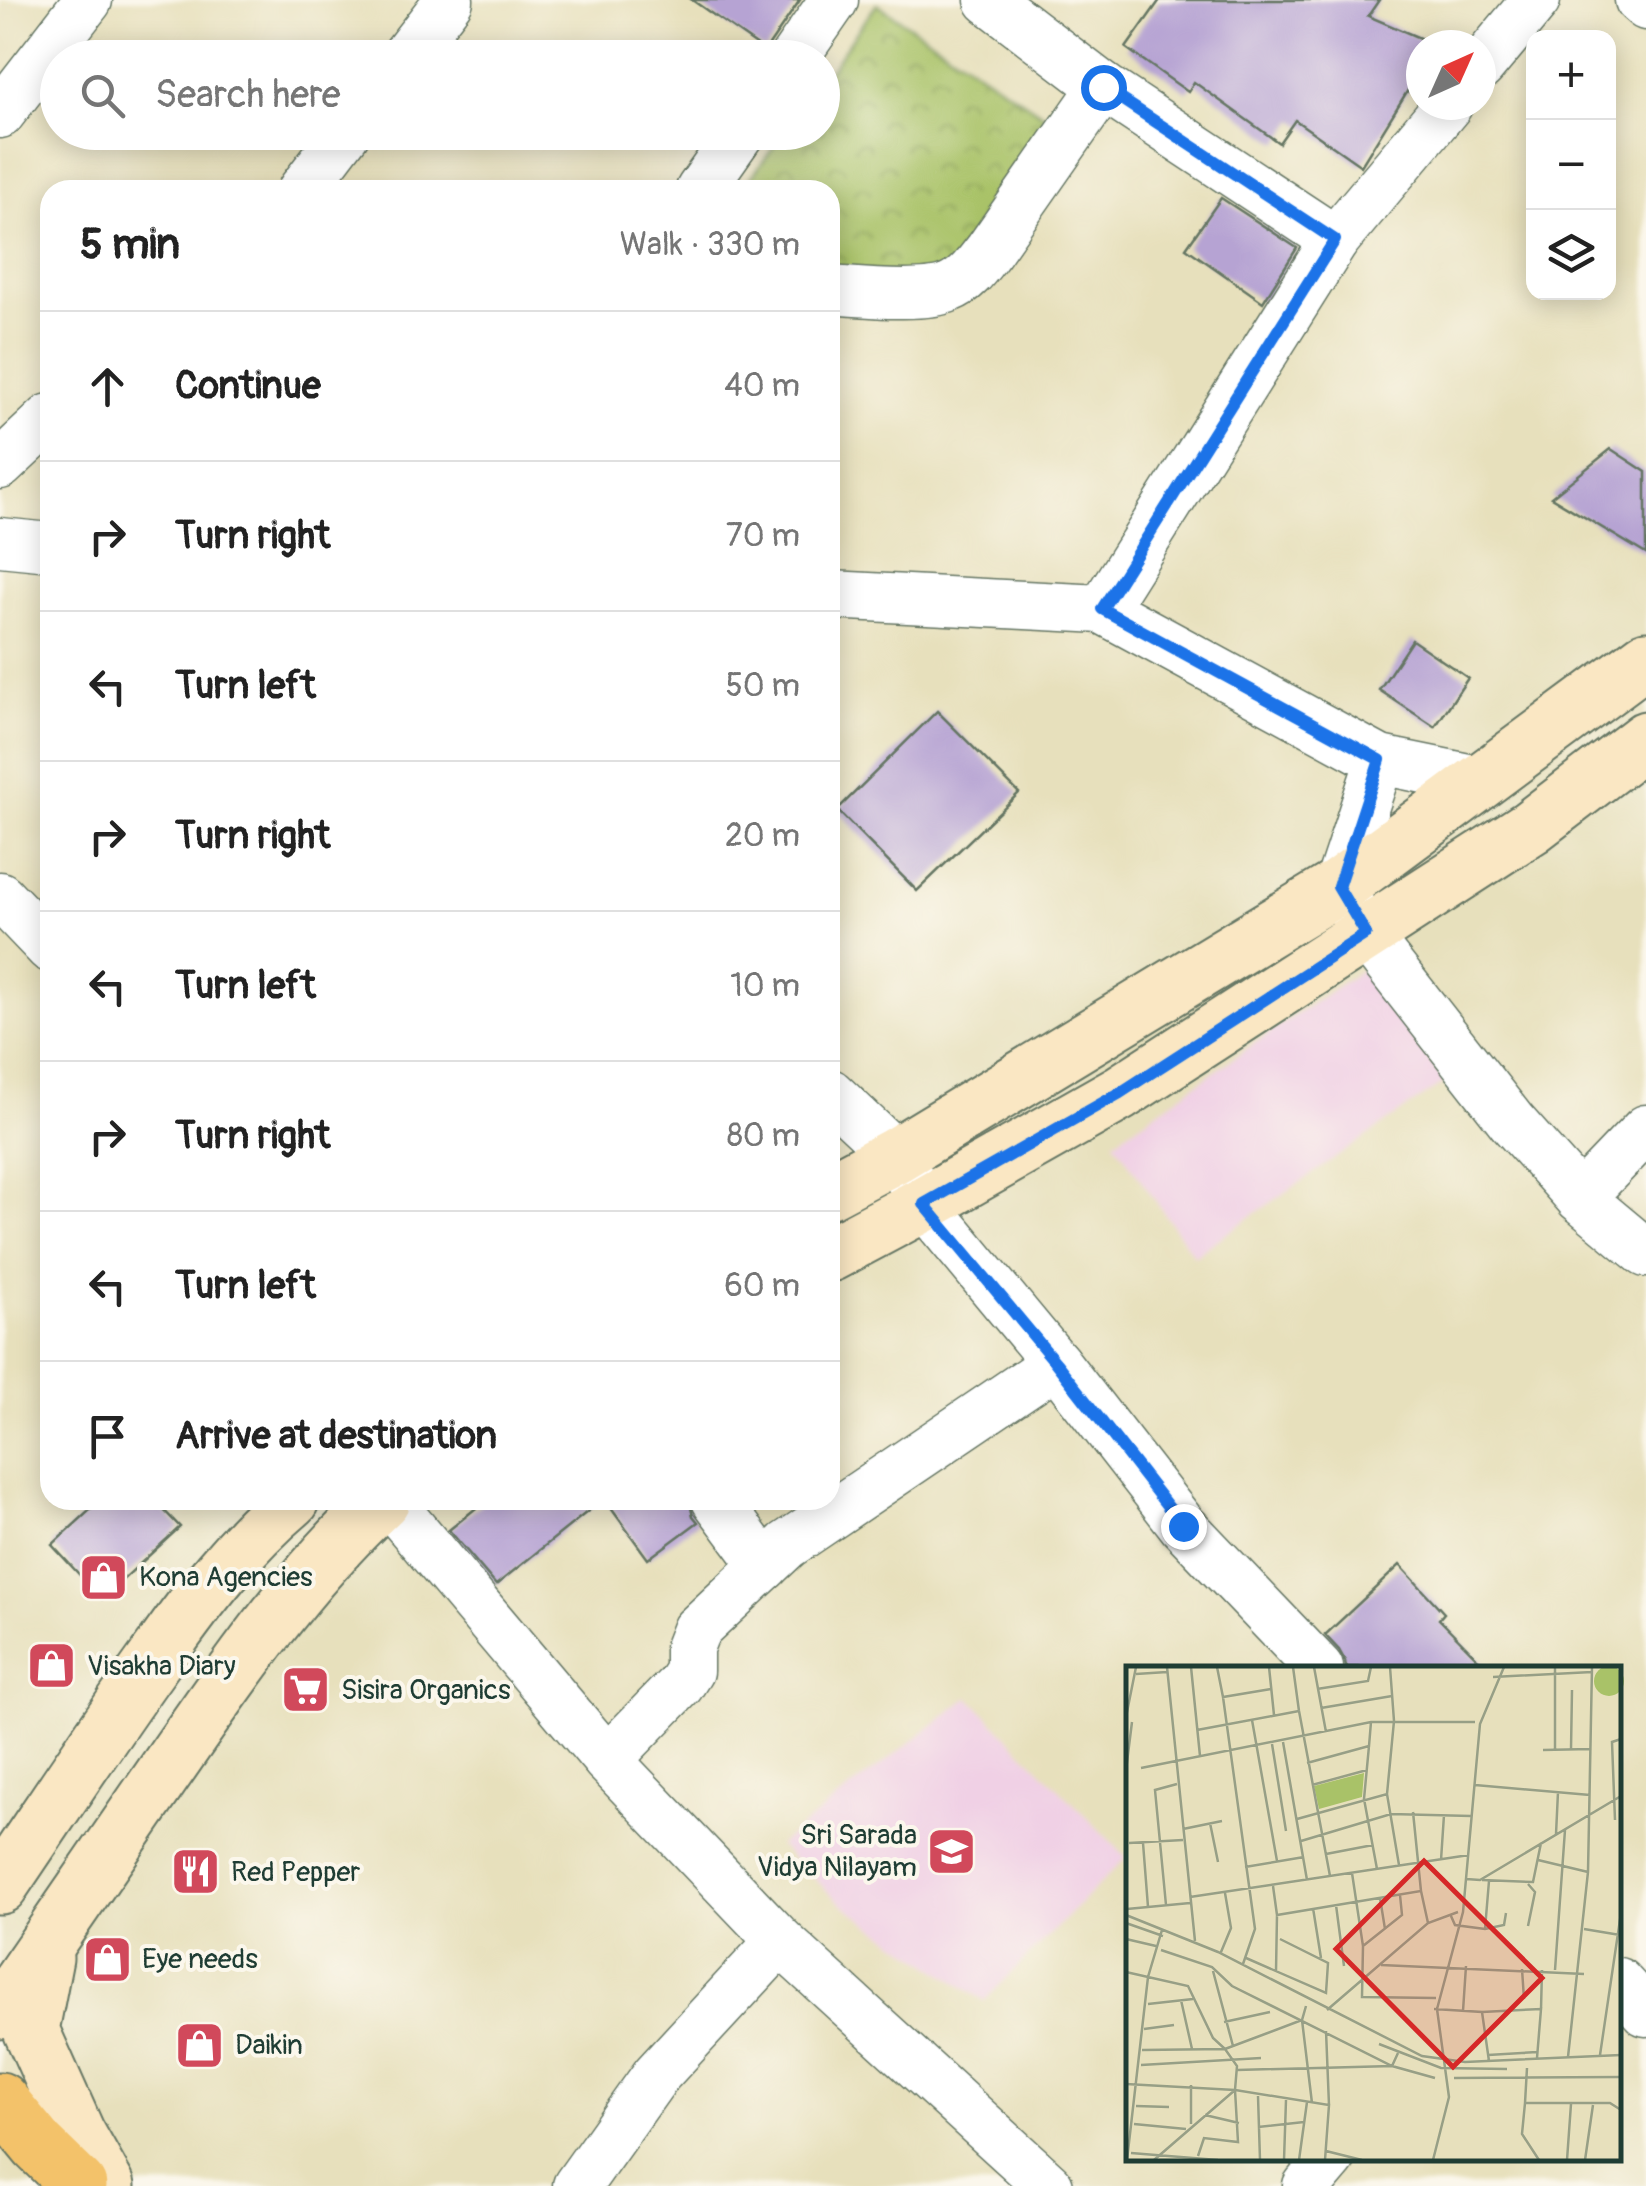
<!DOCTYPE html>
<html lang="en">
<head>
<meta charset="utf-8">
<style>
  body { margin:0; font-family:Pangolin,sans-serif; background:#f2f2f2; color:#222 }
  .controls { position:absolute; right:30px; top:30px; display:grid; overflow:hidden; border-radius:20px; box-shadow:0 5px 25px #0003 }
  .controls button { width:90px; height:90px; display:grid; place-items:center; padding:0; border:0; border-bottom:2px solid #e0e0e0; background:#fff; color:#222; font:50px sans-serif }
  .compass { position:absolute; left:1406px; top:30px; width:90px; height:90px; border-radius:50%; background:#fff; box-shadow:0 5px 25px #0003; rotate:45deg }
  .stop { position:absolute; width:30px; height:30px; margin:-22px; border:8px solid #1a73e8; border-radius:50%; background:#fff }
  .stop.end { background:#1a73e8; border-color:#fff; box-shadow:0 2px 10px #0008 }
  .list { margin:0; padding:0; list-style:none }
  h2 { display:flex; justify-content:space-between; align-items:center; height:130px; margin:0; padding:0 40px; font-size:42px }
  h2 small { font-size:32px; font-weight:400; color:#767676 }
  .list li { display:grid; grid-template-columns:65px 1fr auto; gap:30px; align-items:center; box-sizing:border-box; height:150px; padding:0 40px; border-top:2px solid #e0e0e0 }
  .list b { display:block; font-size:38px; white-space:nowrap }
  .list em { font-size:32px; font-style:normal; color:#767676 }
  .icon { flex:none; width:55px; height:55px; fill:none; stroke:currentColor; stroke-width:2; stroke-linecap:round; stroke-linejoin:round }
  .map { position:relative; flex:none; width:1646px; height:2186px; overflow:hidden }
  .search { position:absolute; background:#fff; box-shadow:0 5px 25px #0003; left:40px; top:40px; width:800px; height:110px; display:flex; align-items:center; gap:25px; box-sizing:border-box; padding:0 35px; border-radius:55px; color:#767676; font-size:38px }
  .panel { position:absolute; background:#fff; box-shadow:0 5px 25px #0003; left:40px; top:180px; width:800px; height:1330px; border-radius:30px }
  .map>svg:first-child { display:block }
</style>
</head>
<body>
<div class="map">
<svg width="1646" height="2186" viewBox="0 0 1646 2186">
  <defs>
    <pattern id="park-crowns" width="20" height="18" patternUnits="userSpaceOnUse" patternTransform="scale(2.5)"><rect width="20" height="18" fill="#a9c268"/><path d="M2 6a3 3 0 1 1 6 0M12 15a3 3 0 1 1 6 0" fill="none" stroke="#899f56"/></pattern>
  </defs>
  <rect width="100%" height="100%" fill="#fbf7ec"/>
  <filter id="ink" filterUnits="userSpaceOnUse"><feTurbulence type="fractalNoise" baseFrequency=".01" numOctaves="2"/><feDisplacementMap in="SourceGraphic" scale="20" xChannelSelector="R" yChannelSelector="G"/><feConvolveMatrix kernelMatrix="1 2 1 2 8 2 1 2 1" color-interpolation-filters="sRGB"/></filter>
  <filter id="wash" filterUnits="userSpaceOnUse"><feTurbulence type="fractalNoise" baseFrequency=".0048" numOctaves="4" result="noise"/><feDisplacementMap in="SourceGraphic" scale="40" xChannelSelector="R" yChannelSelector="G"/><feGaussianBlur stdDeviation="2.25" result="paint"/><feColorMatrix in="noise" values="0 0 0 0 0 0 0 0 0 0 0 0 0 0 0 0 0 1.4 0 .05"/><feComposite in="paint" operator="in"/></filter>
  <g filter="url(#wash)">
    <rect width="100%" height="100%" fill="#e7e0bc"/>
    <!-- built -->
    <g fill="#f0d0e5">
      <polygon points="1365,967 1445,1082 1194,1256 1114,1141"/>
      <polygon points="969,1697 1126,1857 984,2001 844,1906 778,1845"/>
    </g>
    <!-- park -->
    <polygon fill="url(#park-crowns)" stroke="#64804e" stroke-width="2.5" points="877,4 1047,117 944,278 830,270 830,190 742,190 784,133 822,132 823,79"/>
    <g id="blocks">
      <!-- building -->
      <g fill="#b6a3d3">
        <polygon points="692,0 800,0 765,51"/>
        <polygon points="1160,0 1379,0 1368,16 1436,45 1421,45 1421,69 1361,166 1295,120 1279,143 1194,82 1188,92 1126,48"/>
        <polygon points="1221,198 1297,248 1263,302 1186,248"/>
        <polygon points="1611,449 1646,472 1646,554 1551,497"/>
        <polygon points="1412,640 1468,678 1435,727 1379,690"/>
        <polygon points="937,711 1019,793 917,891 837,810"/>
        <polygon points="101,1500 154,1500 180,1527 102,1599 52,1545"/>
        <polygon points="486,1500 602,1500 496,1585 449,1530"/>
        <polygon points="605,1500 689,1500 693,1516 698,1522 648,1559"/>
        <polygon points="1400,1565 1444,1613 1439,1619 1487,1668 1346,1667 1345,1661 1339,1650 1325,1635"/>
      </g>
    </g>
  </g>
  <g filter="url(#ink)">
    <use href="#blocks" fill-opacity="0" stroke="#657664" stroke-width="2.5"/>
    <g fill="none" stroke-linecap="round" stroke-linejoin="round">
      <defs>
        <g id="minor">
          <polyline points="989,0 1103,87 1335,240 1448,105"/>
          <polyline points="1639,0 1646,6"/>
          <polyline points="404,58 449,0"/>
          <polyline points="794,58 834,0"/>
          <polyline points="1481,66 1536,0"/>
          <polyline points="0,114 88,0"/>
          <polyline points="302,190 346,132"/>
          <polyline points="700,190 741,132"/>
          <path d="M830,290C859,292 924,299 949,288C967,281 978,264 989,250L1103,87"/>
          <polyline points="0,465 50,418"/>
          <polyline points="0,542 50,547"/>
          <polyline points="830,595 1102,609 1380,760 1483,781"/>
          <polyline points="1102,609 1335,240"/>
          <polyline points="1380,760 1338,887 1379,952 1512,1122 1580,1198 1646,1253"/>
          <polyline points="0,896 50,948"/>
          <polyline points="830,1093 896,1155 924,1204 1056,1363 1183,1526 1319,1668"/>
          <polyline points="1580,1198 1646,1129"/>
          <polyline points="388,1500 607,1760 780,1941 656,2075 577,2186"/>
          <polyline points="716,1500 765,1566"/>
          <polyline points="607,1760 680,1685 689,1671 689,1648 696,1630 787,1545 1056,1363"/>
          <polyline points="780,1941 1049,2186"/>
          <polyline points="1618,1982 1646,2012"/>
          <polyline points="1307,2186 1331,2158"/>
        </g>
        <g id="secondary">
          <polyline points="830,1190 896,1155 1338,887 1646,659"/>
          <polyline points="830,1254 924,1204 1120,1093 1531,827 1646,739"/>
          <path d="M0,1886C53,1808 105,1728 161,1651C199,1597 241,1543 292,1500"/>
          <polyline points="45,1958 31,2030 77,2133 107,2186"/>
          <path d="M0,2011C55,1932 109,1852 164,1773C230,1677 297,1580 382,1500"/>
        </g>
        <polyline id="primary" points="0,2100 38,2146 79,2186"/>
      </defs>
      <!-- minor casing -->
      <use href="#minor" stroke="#657664" stroke-width="51"/>
      <!-- secondary casing -->
      <use href="#secondary" stroke="#657664" stroke-width="59"/>
      <!-- primary casing -->
      <use href="#primary" stroke="#657664" stroke-width="59"/>
      <!-- minor -->
      <use href="#minor" stroke="#fff" stroke-width="48"/>
      <!-- secondary -->
      <use href="#secondary" stroke="#fae7c3" stroke-width="55"/>
      <!-- primary -->
      <use href="#primary" stroke="#f3c26a" stroke-width="55"/>
    </g>
  </g>
  <g fill="none" stroke-linecap="round" stroke-linejoin="round" filter="url(#ink)">
    <!-- route -->
    <polyline stroke="#1a73e8" stroke-width="12" points="1103,87 1335,240 1102,609 1380,760 1338,887 1366,934 1120,1093 924,1204 1056,1363 1183,1526"/>
  </g>
  <!-- icons -->
  <defs>
    <symbol id="shop-square" viewBox="-11 -11 22 22"><rect x="-9" y="-9" width="18" height="18" rx="4" fill="#d1495b" stroke="#fbf7ec"/><path d="M-5-2.5h2.3a2.7 3.5 0 0 1 5.4 0H5L5.5 6h-11ZM-1.5-2.5h3a1.5 2.3 0 0 0-3 0Z" fill="#fff"/></symbol>
    <symbol id="supermarket-square" viewBox="-11 -11 22 22"><rect x="-9" y="-9" width="18" height="18" rx="4" fill="#d1495b" stroke="#fbf7ec"/><path d="M-6-5.5h2.5l.6 2H6L4.5 2H-2.5L-4.4-4H-6ZM-1.5 3.2a1.3 1.3 0 1 0 .1 0ZM3 3.2a1.3 1.3 0 1 0 .1 0Z" fill="#fff"/></symbol>
    <symbol id="school-square" viewBox="-11 -11 22 22"><rect x="-9" y="-9" width="18" height="18" rx="4" fill="#d1495b" stroke="#fbf7ec"/><path d="M0-5L7-2L0 1L-7-2ZM-4 1L0 2.5L4 1V4Q0 6-4 4Z" fill="#fff"/></symbol>
    <symbol id="restaurant-square" viewBox="-11 -11 22 22"><rect x="-9" y="-9" width="18" height="18" rx="4" fill="#d1495b" stroke="#fbf7ec"/><path d="M-5-6h1v4h1v-4h1v4h1v-4h1v5L-1.5 .5V6h-2V.5L-5-1ZM5-6V6H3V1.5H1.5Q1.5-4 5-6Z" fill="#fff"/></symbol>
  </defs>
  <g fill-rule="evenodd">
    <use href="#shop-square" x="76" y="1550" width="55" height="55"/>
    <use href="#shop-square" x="24" y="1638" width="55" height="55"/>
    <use href="#supermarket-square" x="278" y="1662" width="55" height="55"/>
    <use href="#school-square" x="924" y="1824" width="55" height="55"/>
    <use href="#restaurant-square" x="168" y="1844" width="55" height="55"/>
    <use href="#shop-square" x="80" y="1932" width="55" height="55"/>
    <use href="#shop-square" x="172" y="2018" width="55" height="55"/>
  </g>
  <g text-anchor="middle" dominant-baseline="central" stroke-width="8" stroke-linejoin="round" paint-order="stroke">
    <!-- poi labels -->
    <g font-size="28" fill="#1f3d34" stroke="#fbf7ec" text-anchor="start">
      <text x="139" y="1577">Kona Agencies</text>
      <text x="87" y="1666">Visakha Diary</text>
      <text x="341" y="1690">Sisira Organics</text>
      <text x="917" y="1835" text-anchor="end">Sri Sarada<tspan x="917" dy="32">Vidya Nilayam</tspan></text>
      <text x="231" y="1872">Red Pepper</text>
      <text x="142" y="1959">Eye needs</text>
      <text x="235" y="2045">Daikin</text>
    </g>
  </g>
  <!-- overview -->
  <g transform="translate(1126 1666)">
    <rect width="495" height="495" fill="#e7e0bc"/>
    <path d="M468 15a15 15 0 1 1 30 0a15 15 0 1 1-30 0Z" fill="#a9c268"/>
    <path d="M238,107L236,131L193,143L188,120Z" fill="#a9c268"/>
    <path fill="none" stroke="#979f86" stroke-width="2.5" d="M41,1L69,275M65,1L74,90M91,1L97,31L145,23M143,1L148,49M167,1L173,45M188,1L200,66M10,8L41,6M367,11L466,6M191,23L242,15L245,1M97,31L129,263L117,298M195,42L266,30M0,51L10,1M126,54L151,195M71,64L173,45L204,210M157,76L181,214M146,78L160,165M243,80L238,133L251,203M445,83L446,24M417,84L464,83M429,84V1M181,97L243,80L245,56M15,102L245,56H349M0,104L6,56M186,119L241,104M349,119L464,129M261,128L268,55L264,1M0,147V248M171,153L261,128L273,199M489,154L486,76L495,73M84,157L92,196M57,163L96,155M430,168L432,126M175,175L265,148L345,150M3,177L57,174M17,177L22,241M200,188L247,179M315,194L318,149M412,194L462,206M119,201L178,191M226,207L237,280L236,331L310,332M340,213L354,214L495,130M356,214L407,216L415,177M402,218L409,226L402,260M147,220L151,249L295,225L287,146M295,225L302,257M64,231L343,189M254,232L259,263M40,239L29,124L51,118M210,239L218,300M187,242L195,292M1,243L64,237M0,249L92,286L296,390L339,396L495,389M325,250L329,259L359,263L378,259L380,247M0,257L37,270M359,263L363,215M458,263L494,269M0,273L30,280M237,280L276,249L274,229M35,284L86,301L106,320L266,400L309,412M95,286L105,262L99,227M120,292L200,327L202,297L154,273M255,299L458,308M396,303L398,333M429,304L439,164M87,305L107,380M150,305L151,249M0,306L62,320L87,372L99,383L176,354L180,340M55,334L66,383M22,338L67,333M308,343L356,346L363,395M415,343L416,304M201,344L302,257L332,246M337,345L340,300M356,346L415,343L411,392M176,354L186,437M98,356L144,346M18,363L48,359M200,365L203,439M253,378L315,402L381,403M16,384L99,383L111,400L109,424L203,439L199,494M362,389L411,386M474,389L495,247M442,391L462,206L466,1M15,399L135,392M401,402L399,437H484L495,444M111,404L266,400L272,387M328,412L495,411M0,418L109,424M132,430L134,494M399,437L396,468L413,494M10,440L43,441M79,449L113,457M8,458L60,463M65,458V419M132,461L178,456M200,485L236,494M5,487L92,494M72,490L78,472L112,476L109,424M1,494L22,311L36,264M28,494L109,424M158,494L160,434M173,494L181,436M307,494L323,431L311,343L337,246L354,58L378,1M441,494L445,438M459,494L467,439"/>
    <path fill="#d62828" fill-opacity="0.15" stroke="#d62828" stroke-width="5" d="M298,195L416,312L327,401L210,283Z"/>
    <rect width="495" height="495" fill="none" stroke="#1f3d34" stroke-width="5"/>
  </g>
</svg>
<div class="controls">
<button>+</button>
<button>−</button>
<button><svg class="icon" aria-label="layers" viewBox="0 0 24 24"><path d="M12 4l9 5-9 5-9-5zM3 14l9 5 9-5"/></svg></button>
</div>
<svg class="compass" viewBox="-18 -18 36 36"><path d="M0-13l5 13h-10z" fill="#e53935"/><path d="M0 13l5-13h-10z" fill="#767676"/></svg>
<div class="stop" style="left:1103px;top:87px"></div>
<div class="stop end" style="left:1183px;top:1526px"></div>
<div class="search"><svg class="icon" aria-label="search" viewBox="0 0 24 24"><circle cx="10" cy="10" r="6"/><path d="M15 15l6 6"/></svg>Search here</div>
<section class="panel">
<h2>5 min<small>Walk · 330 m</small></h2>
<ul class="list">
<li><svg class="icon" aria-label="ahead" viewBox="0 0 24 24"><path d="M12 20V5M6 11l6-6 6 6"/></svg><div><b>Continue</b></div><em>40 m</em></li>
<li><svg class="icon" aria-label="right" viewBox="0 0 24 24"><path d="M7 20v-9h11M14 6l5 5-5 5"/></svg><div><b>Turn right</b></div><em>70 m</em></li>
<li><svg class="icon" aria-label="left" viewBox="0 0 24 24"><path d="M17 20v-9H6M10 6l-5 5 5 5"/></svg><div><b>Turn left</b></div><em>50 m</em></li>
<li><svg class="icon" aria-label="right" viewBox="0 0 24 24"><path d="M7 20v-9h11M14 6l5 5-5 5"/></svg><div><b>Turn right</b></div><em>20 m</em></li>
<li><svg class="icon" aria-label="left" viewBox="0 0 24 24"><path d="M17 20v-9H6M10 6l-5 5 5 5"/></svg><div><b>Turn left</b></div><em>10 m</em></li>
<li><svg class="icon" aria-label="right" viewBox="0 0 24 24"><path d="M7 20v-9h11M14 6l5 5-5 5"/></svg><div><b>Turn right</b></div><em>80 m</em></li>
<li><svg class="icon" aria-label="left" viewBox="0 0 24 24"><path d="M17 20v-9H6M10 6l-5 5 5 5"/></svg><div><b>Turn left</b></div><em>60 m</em></li>
<li><svg class="icon" aria-label="arrive" viewBox="0 0 24 24"><path d="M6 21V4h12l-3 4 3 4H6"/></svg><div><b>Arrive at destination</b></div></li>
</ul>
</section>
</div>
</body>
</html>
